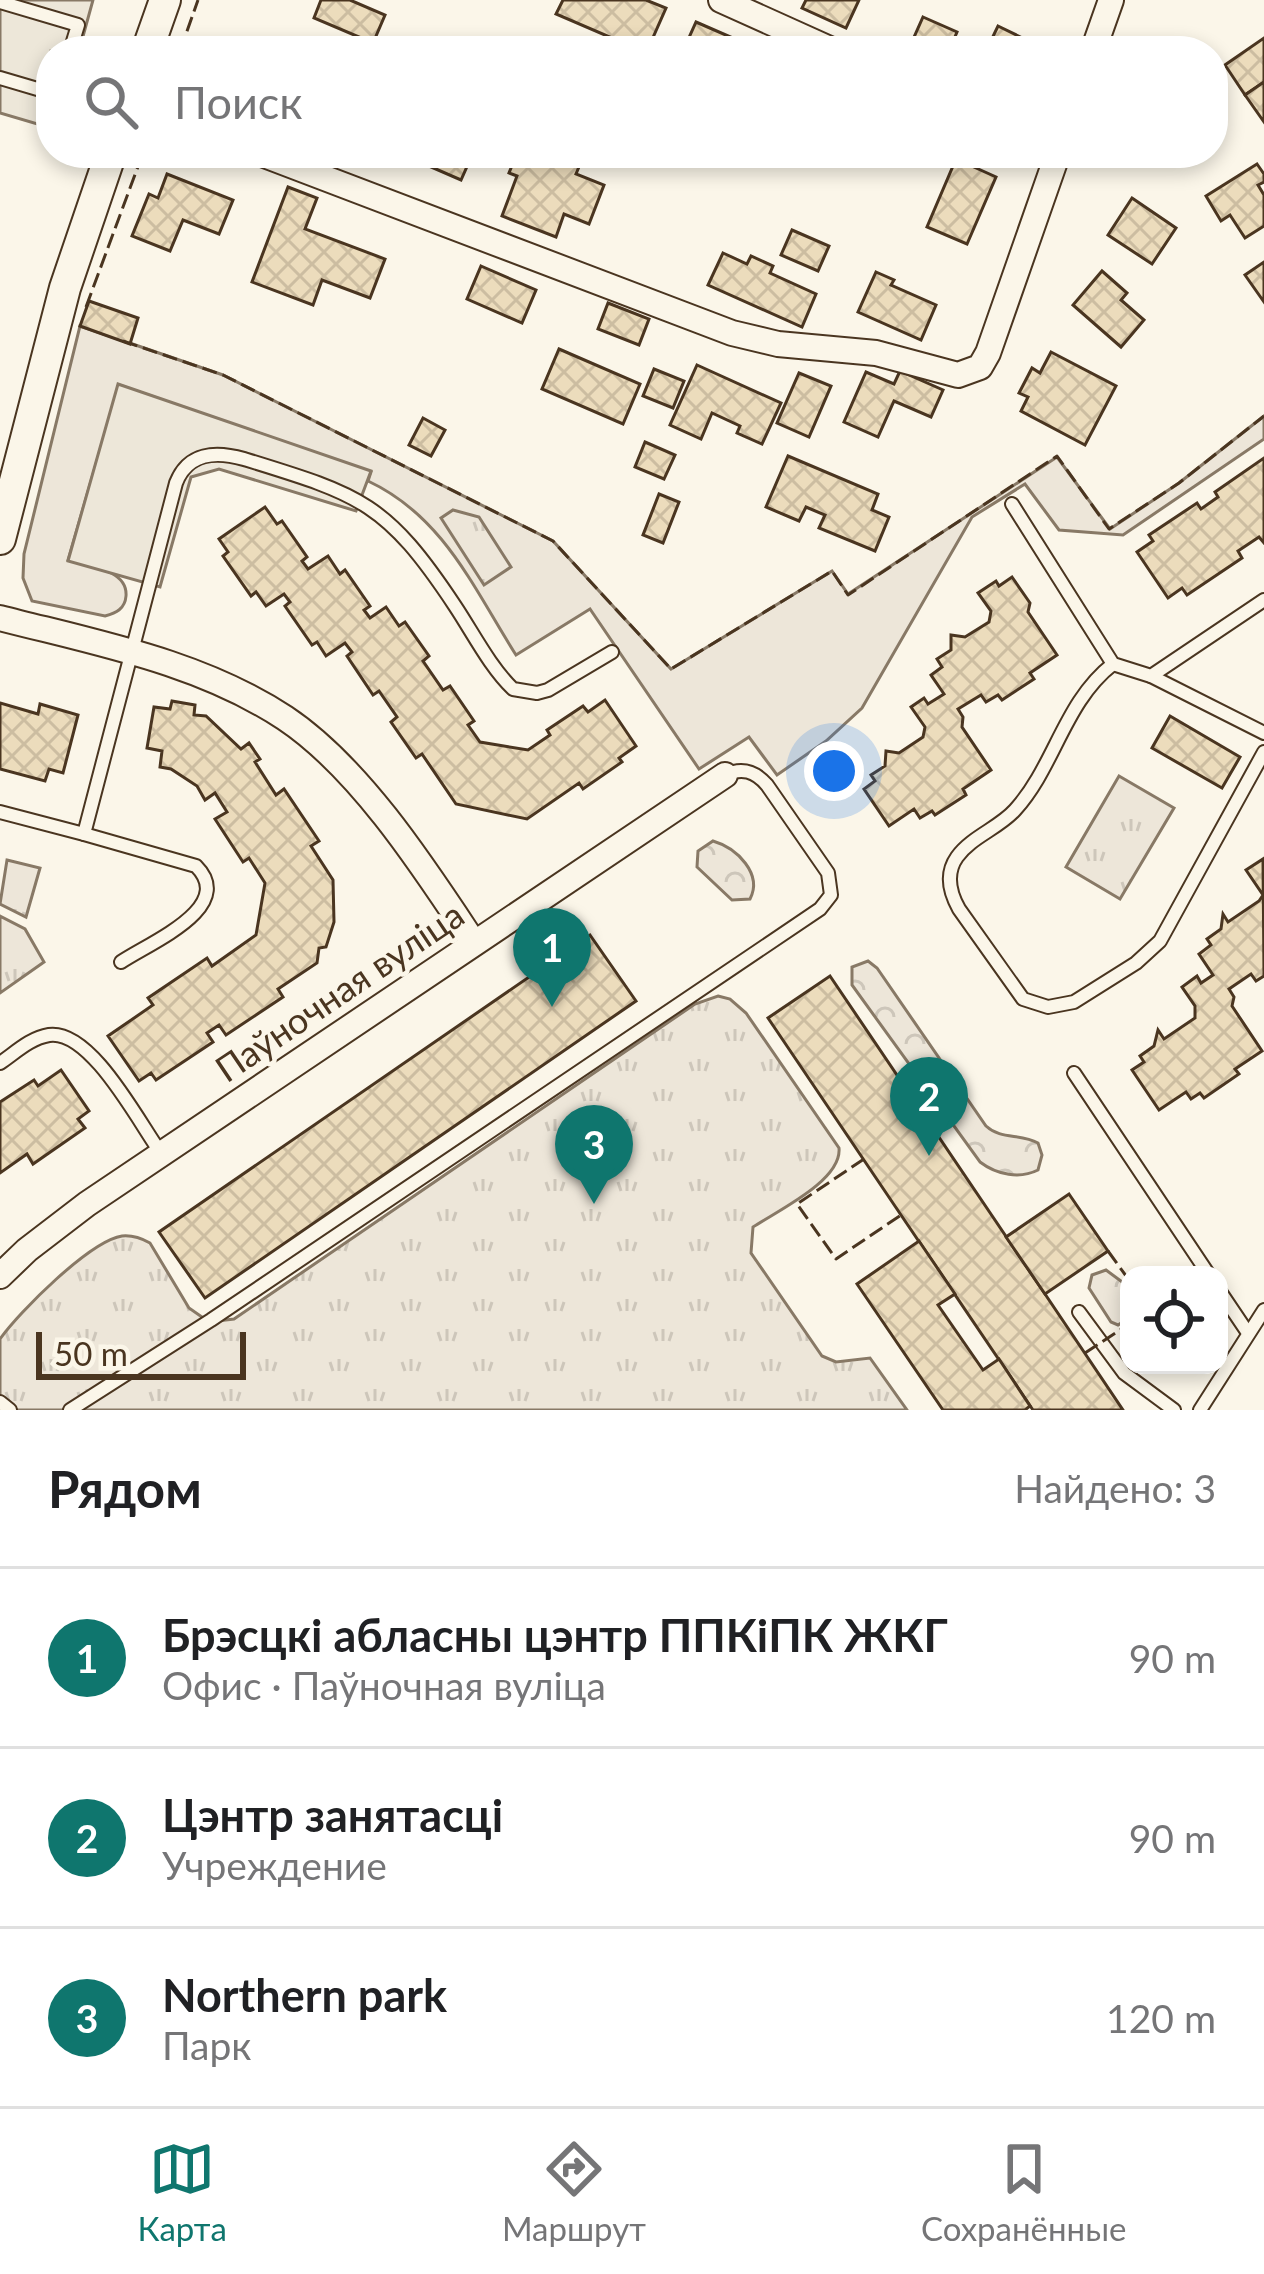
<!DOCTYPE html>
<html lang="ru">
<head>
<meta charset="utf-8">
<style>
  body { margin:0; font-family:Lato,sans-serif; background:#f6f6f6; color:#202124 }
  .controls { position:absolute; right:36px; bottom:36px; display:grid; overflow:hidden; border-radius:24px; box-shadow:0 6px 18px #0003 }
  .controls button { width:108px; height:108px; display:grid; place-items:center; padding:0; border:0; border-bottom:3px solid #e0e0e0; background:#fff; color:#202124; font:60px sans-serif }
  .scale { position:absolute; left:36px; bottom:30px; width:210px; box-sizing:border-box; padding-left:12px; border:6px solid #4a3520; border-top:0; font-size:33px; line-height:42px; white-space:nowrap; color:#4a3520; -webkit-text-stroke:9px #fbf6e9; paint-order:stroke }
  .you { position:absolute; left:834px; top:771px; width:42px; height:42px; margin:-30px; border:9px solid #fff; border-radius:50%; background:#1a73e8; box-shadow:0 0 0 18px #1a73e833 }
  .badge { display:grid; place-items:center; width:78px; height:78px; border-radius:50%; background:#0f766e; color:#fff; font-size:39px; font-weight:700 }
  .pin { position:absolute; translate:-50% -99px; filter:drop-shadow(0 3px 6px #0008) }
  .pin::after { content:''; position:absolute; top:63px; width:42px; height:36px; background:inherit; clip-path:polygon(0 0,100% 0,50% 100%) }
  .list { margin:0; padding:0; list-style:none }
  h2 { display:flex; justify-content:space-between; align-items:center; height:156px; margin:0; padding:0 48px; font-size:51px }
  h2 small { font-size:39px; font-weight:400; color:#757577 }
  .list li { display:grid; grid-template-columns:78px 1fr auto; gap:36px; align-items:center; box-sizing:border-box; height:180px; padding:0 48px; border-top:3px solid #e0e0e0 }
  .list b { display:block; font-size:45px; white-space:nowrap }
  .list p { margin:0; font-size:39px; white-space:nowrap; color:#757577 }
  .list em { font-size:39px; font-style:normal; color:#757577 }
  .icon { flex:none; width:66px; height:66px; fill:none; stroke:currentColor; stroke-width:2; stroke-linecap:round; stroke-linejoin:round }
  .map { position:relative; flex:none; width:1264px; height:1410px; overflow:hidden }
  .search { position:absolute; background:#fff; box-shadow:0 6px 18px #0003; left:36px; right:36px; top:36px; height:132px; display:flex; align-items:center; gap:30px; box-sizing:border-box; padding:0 42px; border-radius:48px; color:#757577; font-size:45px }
  .sheet { height:696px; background:#fff }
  nav { display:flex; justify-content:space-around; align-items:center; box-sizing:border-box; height:168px; border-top:3px solid #e0e0e0; background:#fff; font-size:33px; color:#757577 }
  nav a { display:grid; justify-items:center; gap:6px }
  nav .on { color:#0f766e }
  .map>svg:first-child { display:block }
</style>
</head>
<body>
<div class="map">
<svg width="1264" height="1410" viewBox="0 0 1264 1410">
  <defs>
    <pattern id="forest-crowns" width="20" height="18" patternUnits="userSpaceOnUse" patternTransform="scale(3)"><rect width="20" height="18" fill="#ede6d9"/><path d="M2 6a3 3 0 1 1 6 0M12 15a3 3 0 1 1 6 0" fill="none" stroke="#cdc6ba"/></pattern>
    <pattern id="park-tufts" width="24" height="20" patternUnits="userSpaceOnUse" patternTransform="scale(3)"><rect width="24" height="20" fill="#ede6d9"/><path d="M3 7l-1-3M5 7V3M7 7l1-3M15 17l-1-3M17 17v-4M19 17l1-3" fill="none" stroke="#cdc6ba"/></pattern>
    <pattern id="building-cross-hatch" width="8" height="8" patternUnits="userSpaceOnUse" patternTransform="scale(3)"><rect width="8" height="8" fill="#ecdcbc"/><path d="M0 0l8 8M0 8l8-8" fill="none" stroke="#ccbda1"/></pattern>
  </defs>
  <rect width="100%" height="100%" fill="#fbf6e9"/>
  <!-- grass -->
  <path fill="#ede6d9" stroke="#887966" stroke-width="3" d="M80,326L223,375L553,541L671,669L832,571L848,594L1057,457L1110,529L1179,483L1264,416V439L1123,535L1059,530L1025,484L972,517L862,708L826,741L777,775L749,737L699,769L590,609L516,655C473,587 443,516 368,481L371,472L119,385L68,560C87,566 128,569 126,596C125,609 116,613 105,616L32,601L23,578L24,554Z"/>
  <!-- forest -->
  <g fill="url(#forest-crowns)" stroke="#887966" stroke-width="3">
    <path d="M713,841C737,848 763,874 750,899L732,900L697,867L698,851Z"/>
    <path d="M868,961L877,968L986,1126C1001,1140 1020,1133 1038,1143L1042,1155L1038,1170C1020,1179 997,1175 980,1162L852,985V967Z"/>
    <polygon points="1106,1270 1129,1287 1129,1318 1118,1325 1111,1322 1089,1288 1092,1275"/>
  </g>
  <!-- park -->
  <g fill="url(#park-tufts)" stroke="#887966" stroke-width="3">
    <polygon points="453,510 479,517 511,567 484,585 441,518"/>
    <polygon points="1119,776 1174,808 1120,899 1066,867"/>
    <polygon points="7,860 40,868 26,917 0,904"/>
    <polygon points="0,916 25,929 44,962 0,993"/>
    <path d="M718,996L730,999L746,1013L839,1148C842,1180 779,1210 753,1227L751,1253L822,1356L836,1362L870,1358L907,1410H0V1339C19,1312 90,1241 122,1236C132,1235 141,1238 150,1243L189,1308L209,1322L234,1319L695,1004Z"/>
  </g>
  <!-- parking -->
  <g fill="#ede7d9" stroke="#887966" stroke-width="3">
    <polygon points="0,0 93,0 79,51 51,51 51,128 0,113"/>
    <polygon points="118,384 371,471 356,511 219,469 191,477 160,587 68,561"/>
  </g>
  <!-- building -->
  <g fill="url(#building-cross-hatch)" stroke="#4a3520" stroke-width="3">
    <polygon points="321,0 350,0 385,15 373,43 314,18"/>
    <polygon points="563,0 646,0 666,8 647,51 642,51 556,14"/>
    <polygon points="806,0 859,0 846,28 802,8"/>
    <polygon points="923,17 957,32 949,51 928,51 911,44"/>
    <polygon points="696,22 749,45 746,51 683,51"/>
    <polygon points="998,26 1045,49 1044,51 986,51"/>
    <polygon points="1264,38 1264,82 1245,95 1225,65"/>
    <polygon points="1264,82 1264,122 1245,95"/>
    <polygon points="399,153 473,153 461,180"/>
    <polygon points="517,153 557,153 581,162 576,174 604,185 589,224 564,214 556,237 502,216 517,176 509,173"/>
    <polygon points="956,159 996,177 967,244 927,227"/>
    <polygon points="1257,164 1264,174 1264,182 1258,185 1264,195 1264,226 1245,238 1230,215 1221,221 1206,196"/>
    <polygon points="167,174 233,200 219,234 183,220 170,251 132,236 149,194 158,198"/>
    <polygon points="288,187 317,198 305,229 385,259 370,298 322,280 313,305 252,282"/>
    <polygon points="1132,198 1176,228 1152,264 1108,235"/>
    <polygon points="792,230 829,246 818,271 781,255"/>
    <polygon points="723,253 747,264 751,256 773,266 770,273 816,294 802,327 708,285"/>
    <polygon points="1264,262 1264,302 1245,275"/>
    <polygon points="481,266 536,290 522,323 467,299"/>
    <polygon points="1102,271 1127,293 1121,300 1144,320 1121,347 1073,305"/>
    <polygon points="876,272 894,280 891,285 936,305 921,340 858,312"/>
    <polygon points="89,301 138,318 130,344 80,326"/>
    <polygon points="608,303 649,319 639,345 598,329"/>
    <polygon points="559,349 640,384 623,424 542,389"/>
    <polygon points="1051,352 1116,386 1085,445 1021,411 1028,397 1019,393 1032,368 1040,373"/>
    <polygon points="697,365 781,403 762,444 737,433 740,426 712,413 701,439 670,425"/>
    <polygon points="654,369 684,381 673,408 643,396"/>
    <polygon points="900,371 943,390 931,417 894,401 878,437 844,422 866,372 894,384"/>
    <polygon points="799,373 831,386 809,437 777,423"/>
    <polygon points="423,418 445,430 431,456 409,445"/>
    <polygon points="645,442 675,455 664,479 635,467"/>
    <polygon points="788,456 878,494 872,510 889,517 875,551 819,528 825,515 806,507 799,521 766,507"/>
    <polygon points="1264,458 1264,543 1259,537 1238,551 1242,558 1187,595 1182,588 1168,598 1137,552 1153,541 1149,535 1197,503 1201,509 1218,497 1215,492"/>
    <polygon points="659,494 679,502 663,543 643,535"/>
    <polygon points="265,507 277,524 282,521 307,557 302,561 308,569 328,556 340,574 345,570 370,606 364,610 370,618 386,607 399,626 405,622 429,656 423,661 443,690 450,686 474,721 468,725 480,742 528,750 550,735 547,730 583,706 588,712 605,700 636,746 619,758 622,762 583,789 579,783 527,819 456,804 422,754 416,758 391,722 397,717 379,691 373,695 347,656 352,652 345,643 326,656 317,642 312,645 285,606 290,602 284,594 266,606 256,592 251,596 223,556 228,552 219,539"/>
    <polygon points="1012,577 1030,603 1028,612 1057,655 1030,673 1034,679 1002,700 998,695 986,702 981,695 958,709 963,717 962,727 991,770 963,789 966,795 935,815 932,811 920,818 914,809 889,826 864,789 875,781 871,775 885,766 886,751 899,753 923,737 925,727 911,707 924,698 928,704 944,694 931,675 942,667 937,659 951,650 951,635 965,637 989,622 991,611 978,593 996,581 999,586"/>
    <polygon points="172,701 195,705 194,715 206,716 241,749 249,743 260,759 255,762 276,795 284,789 319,841 311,846 333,880 334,922 326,947 319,948 317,963 278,989 283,997 226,1035 219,1025 207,1033 213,1042 156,1080 151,1073 139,1081 108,1036 153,1005 148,998 207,958 212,966 256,935 265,883 249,858 243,862 215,819 227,812 215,793 205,800 197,786 171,769 160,767 162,751 147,748 154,707 170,709"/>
    <polygon points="0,703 38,714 40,704 78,715 63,773 49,769 45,781 0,769"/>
    <polygon points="1170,716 1240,757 1222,788 1152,748"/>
    <polygon points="1263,859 1264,976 1256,981 1251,974 1229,989 1234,997 1232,1006 1262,1051 1235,1069 1239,1074 1204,1098 1200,1093 1191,1099 1186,1092 1159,1110 1132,1070 1144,1062 1140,1056 1154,1046 1158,1030 1164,1039 1195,1018 1195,1006 1182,987 1197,976 1201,983 1213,975 1199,954 1211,945 1207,939 1221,929 1223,914 1228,922 1259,901 1263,895 1246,870"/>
    <polygon points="590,935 636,1001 205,1298 159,1232"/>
    <polygon points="830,976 1045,1294 1123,1410 1033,1410 901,1215 768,1018"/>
    <polygon points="61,1070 89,1111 78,1119 85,1128 33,1164 27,1154 0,1173 0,1102 34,1080 38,1086"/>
    <polygon points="1069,1194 1108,1251 1045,1294 1006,1237"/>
    <polygon points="919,1241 955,1294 938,1305 983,1370 999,1359 1030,1406 1025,1410 943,1410 857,1284"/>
  </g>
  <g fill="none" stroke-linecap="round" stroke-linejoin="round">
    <defs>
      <g id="service">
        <polyline points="0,2 78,25 70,51"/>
        <polyline points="0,78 51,93"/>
        <polyline points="1012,504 1113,664 1151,676 1264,600"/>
        <path d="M1113,664C1064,702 1055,766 1015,810C999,828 971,837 957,857C945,874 950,893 959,909L1023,999L1048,1007L1074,1002L1136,963L1160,941L1264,752"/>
        <polyline points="1151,676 1264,733"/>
        <polyline points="0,812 84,834"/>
        <path d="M121,962C151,942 237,907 196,866L84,834L176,483C188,452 216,451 244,459C361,495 386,502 455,606C473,633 490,667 513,689L537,693L548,690L612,652"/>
        <path d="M0,1063C15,1053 30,1038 49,1035C91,1029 139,1123 161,1153"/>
        <polyline points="1074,1073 1209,1275"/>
        <polyline points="1219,1290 1248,1333"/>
        <polyline points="1079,1312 1124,1373 1174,1410"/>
        <polyline points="0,1402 10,1410"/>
        <path d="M70,1410L211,1320L820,909L831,895L828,873L767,785C755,771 742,767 725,775"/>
        <polyline points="1200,1410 1264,1310"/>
      </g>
      <g id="minor">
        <polyline points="721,0 834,51"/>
        <polyline points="1093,51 1111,0"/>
        <polyline points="259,153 732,333 778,344 876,353 958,375 980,367 988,353 1058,153"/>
        <path d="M0,618C97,643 200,662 285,718C360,768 425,869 474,943"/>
        <polyline points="0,1276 27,1250 87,1204 725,775"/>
      </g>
      <g id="tertiary">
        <polyline points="147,51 165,0"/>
        <polyline points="0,539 65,288 111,153"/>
      </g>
    </defs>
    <!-- service casing -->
    <use href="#service" stroke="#4a3520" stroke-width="16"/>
    <!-- minor casing -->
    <use href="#minor" stroke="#4a3520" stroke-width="28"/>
    <!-- tertiary casing -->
    <use href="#tertiary" stroke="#4a3520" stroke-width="34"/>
    <!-- service -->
    <use href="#service" stroke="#fbf6e9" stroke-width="12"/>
    <!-- minor -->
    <use href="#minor" stroke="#fbf6e9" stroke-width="24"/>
    <!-- tertiary -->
    <use href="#tertiary" stroke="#fbf6e9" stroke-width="30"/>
    <!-- fence -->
    <g stroke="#4a3520" stroke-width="3" stroke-dasharray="15 6" stroke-linecap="butt">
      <polyline points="180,51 198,0"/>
      <polyline points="86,307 143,153"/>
      <polyline points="123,341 223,375 553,541 671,669 832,571 848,595 1057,456 1109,529 1179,483 1264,416"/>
      <polyline points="864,1159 797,1204 836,1259 901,1215"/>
      <polyline points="1108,1251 1129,1280"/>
      <polyline points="1085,1353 1129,1324"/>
    </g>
  </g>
  <g text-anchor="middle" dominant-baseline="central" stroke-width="9" stroke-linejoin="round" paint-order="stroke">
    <!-- street labels -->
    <g font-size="36" fill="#4a3520" stroke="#fbf6e9">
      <text transform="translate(339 991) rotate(-34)">Паўночная вуліца</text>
    </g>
  </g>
</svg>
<div class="controls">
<button><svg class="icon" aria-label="locate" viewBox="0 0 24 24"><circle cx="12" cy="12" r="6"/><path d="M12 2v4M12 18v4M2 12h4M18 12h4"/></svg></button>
</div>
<div class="scale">50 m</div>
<div class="you"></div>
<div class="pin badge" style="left:552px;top:1007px">1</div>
<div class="pin badge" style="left:929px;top:1156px">2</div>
<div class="pin badge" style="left:594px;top:1204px">3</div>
<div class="search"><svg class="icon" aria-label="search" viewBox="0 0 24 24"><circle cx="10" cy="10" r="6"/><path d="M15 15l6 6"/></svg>Поиск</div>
</div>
<section class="sheet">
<h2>Рядом<small>Найдено: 3</small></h2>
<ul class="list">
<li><span class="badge">1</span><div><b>Брэсцкі абласны цэнтр ППКіПК ЖКГ</b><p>Офис · Паўночная вуліца</p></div><em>90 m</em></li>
<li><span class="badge">2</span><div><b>Цэнтр занятасці</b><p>Учреждение</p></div><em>90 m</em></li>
<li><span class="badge">3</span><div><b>Northern park</b><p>Парк</p></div><em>120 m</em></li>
</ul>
</section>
<nav>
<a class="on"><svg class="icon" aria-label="map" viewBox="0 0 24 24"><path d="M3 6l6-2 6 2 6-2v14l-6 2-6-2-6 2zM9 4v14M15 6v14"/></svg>Карта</a>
<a><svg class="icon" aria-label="directions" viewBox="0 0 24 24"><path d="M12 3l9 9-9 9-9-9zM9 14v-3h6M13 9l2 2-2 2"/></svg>Маршрут</a>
<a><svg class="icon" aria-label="saved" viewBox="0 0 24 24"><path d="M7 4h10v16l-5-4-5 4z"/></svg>Сохранённые</a>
</nav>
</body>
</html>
